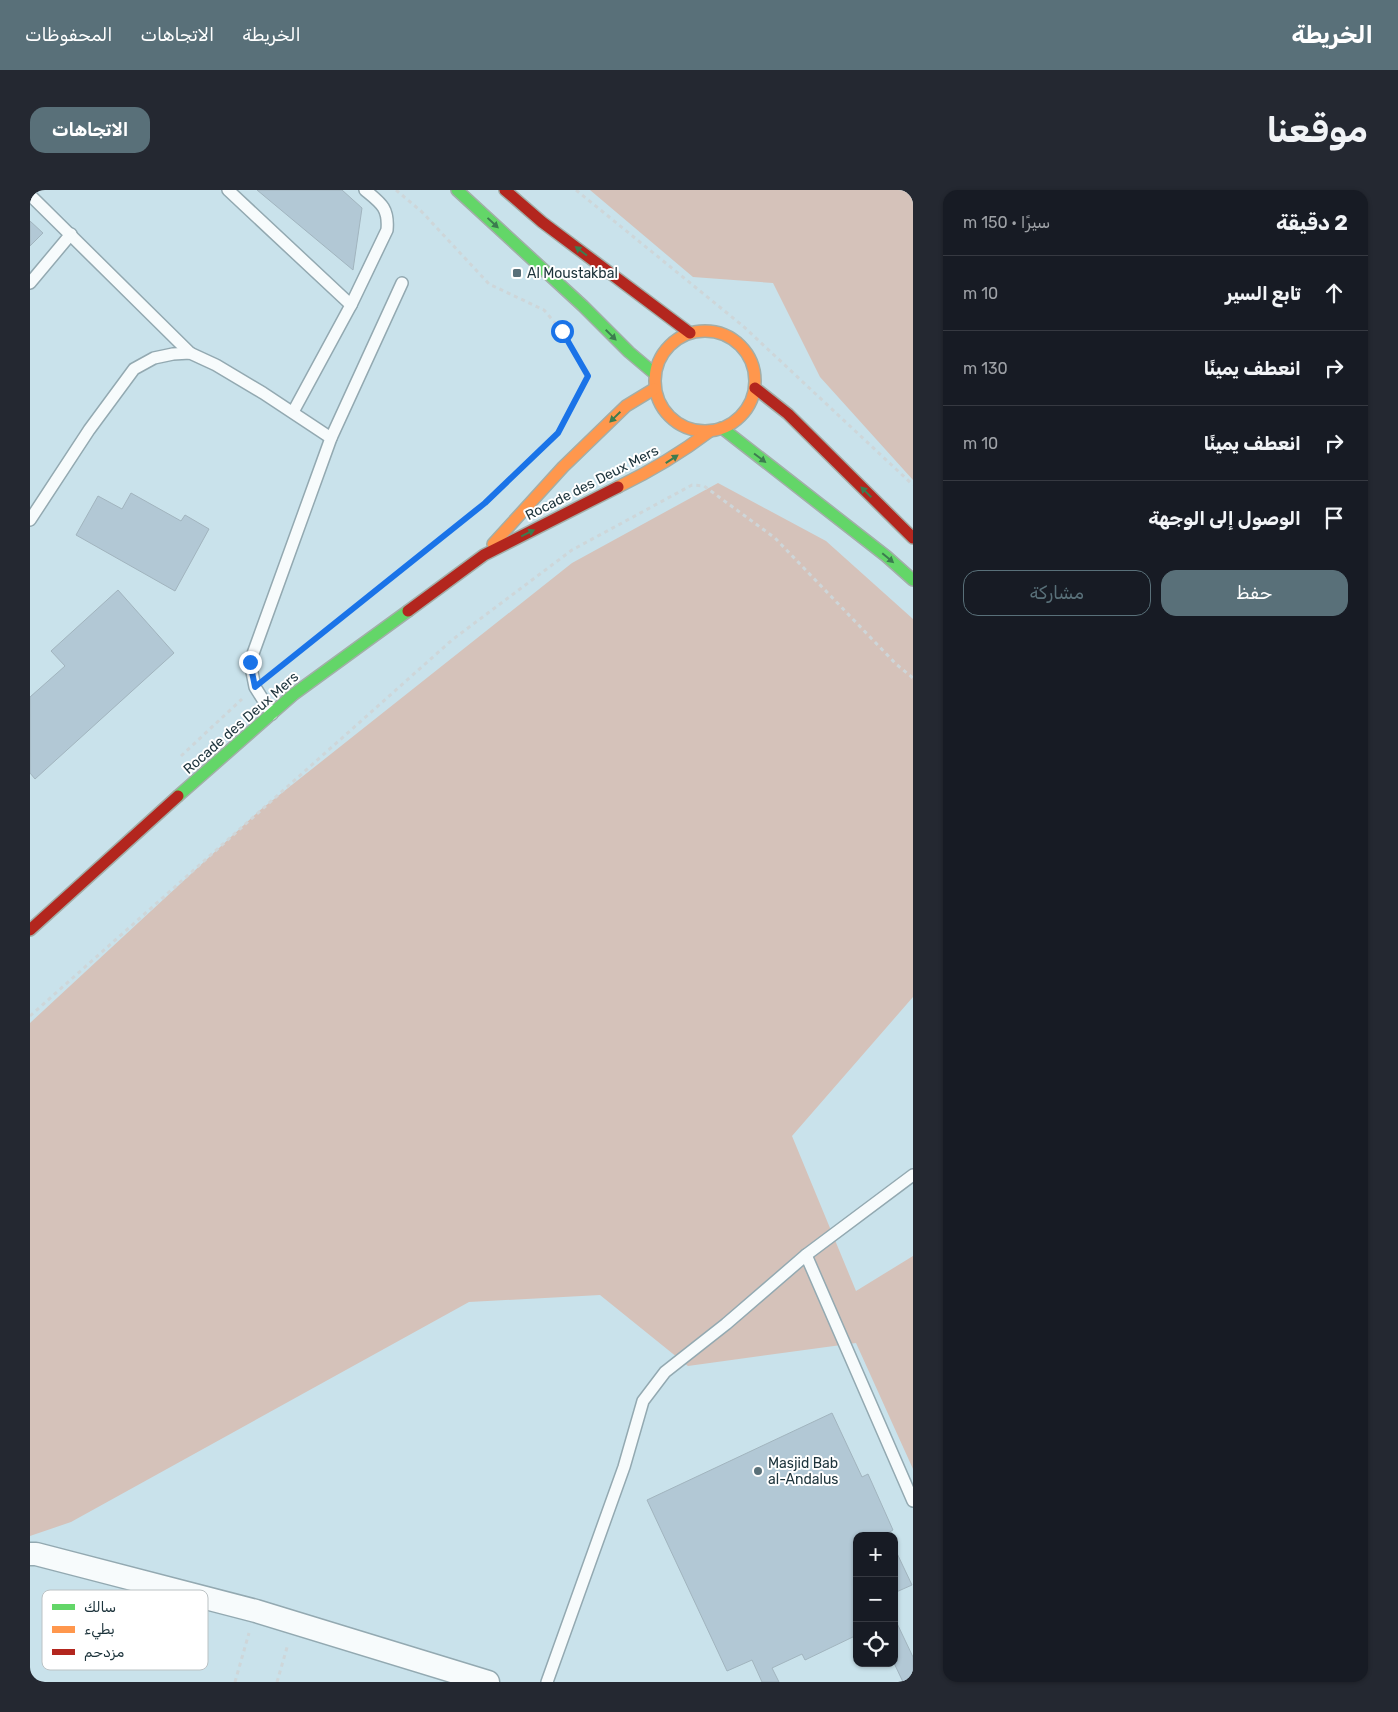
<!DOCTYPE html>
<html lang="ar">
<head>
<meta charset="utf-8">
<style>
  body { margin:0; font-family:Rubik,Vazirmatn,sans-serif; background:#242831; color:#f1f3f6; direction:rtl }
  .controls { position:absolute; right:15px; bottom:15px; display:grid; overflow:hidden; border-radius:10px; box-shadow:0 1px 4px #0004 }
  .controls button { width:45px; height:45px; display:grid; place-items:center; padding:0; border:0; border-bottom:1px solid #363941; background:#171b24; color:#f1f3f6; font:25px sans-serif }
  .stop { position:absolute; width:15px; height:15px; margin:-11px; border:4px solid #1a73e8; border-radius:50%; background:#fff }
  .stop.end { background:#1a73e8; border-color:#fff; box-shadow:0 1px 5px #0008 }
  .list { margin:0; padding:0; list-style:none }
  h2 { display:flex; justify-content:space-between; align-items:center; height:65px; margin:0; padding:0 20px; font-size:21px }
  h2 small { font-size:16px; font-weight:400; color:#9ea1a6 }
  .list li { display:grid; grid-template-columns:32px 1fr auto; gap:15px; align-items:center; box-sizing:border-box; height:75px; padding:0 20px; border-top:1px solid #363941 }
  .list b { display:block; font-size:19px; white-space:nowrap }
  .list em { font-size:16px; font-style:normal; color:#9ea1a6 }
  .actions { display:flex; gap:10px; padding:15px 20px }
  .actions a { flex:1; padding:11px 0; border:1px solid #597079; border-radius:15px; text-align:center; font-size:18px; color:#597079 }
  .actions .main { background:#597079; color:#fff }
  .icon { flex:none; width:28px; height:28px; fill:none; stroke:currentColor; stroke-width:2; stroke-linecap:round; stroke-linejoin:round }
  .map { position:relative; flex:none; width:883px; height:1492px; overflow:hidden; direction:ltr; border-radius:15px }
  header { display:flex; align-items:center; gap:30px; box-sizing:border-box; height:70px; padding:0 25px; background:#597079; color:#fff }
  header strong { font-size:24px }
  nav { display:flex; gap:28px; margin-inline-start:auto; font-size:18px }
  .intro { display:flex; align-items:center; justify-content:space-between; box-sizing:border-box; height:120px; padding:0 30px }
  h1 { margin:0; font-size:35px }
  .button { padding:12px 22px; border-radius:15px; background:#597079; color:#fff; font-size:18px; font-weight:700 }
  main { display:flex; gap:30px; padding:0 30px }
  aside { flex:1; background:#171b24; border-radius:15px; box-shadow:0 1px 4px #0004 }
  .map>svg:first-child { display:block }
</style>
</head>
<body>
<header>
<strong>الخريطة</strong>
<nav><a>الخريطة</a><a>الاتجاهات</a><a>المحفوظات</a></nav>
</header>
<div class="intro"><h1>موقعنا</h1><a class="button">الاتجاهات</a></div>
<main>
<aside>
<h2>2 دقيقة<small>سيرًا · 150 m</small></h2>
<ul class="list">
<li><svg class="icon" aria-label="ahead" viewBox="0 0 24 24"><path d="M12 20V5M6 11l6-6 6 6"/></svg><div><b>تابع السير</b></div><em>10 m</em></li>
<li><svg class="icon" aria-label="right" viewBox="0 0 24 24"><path d="M7 20v-9h11M14 6l5 5-5 5"/></svg><div><b>انعطف يمينًا</b></div><em>130 m</em></li>
<li><svg class="icon" aria-label="right" viewBox="0 0 24 24"><path d="M7 20v-9h11M14 6l5 5-5 5"/></svg><div><b>انعطف يمينًا</b></div><em>10 m</em></li>
<li><svg class="icon" aria-label="arrive" viewBox="0 0 24 24"><path d="M6 21V4h12l-3 4 3 4H6"/></svg><div><b>الوصول إلى الوجهة</b></div></li>
</ul>
<div class="actions"><a class="main">حفظ</a><a>مشاركة</a></div>
</aside>
<div class="map">
<svg width="883" height="1492" viewBox="0 0 883 1492">
  <rect width="100%" height="100%" fill="#c9e2eb"/>
  <!-- green -->
  <g fill="#d5c2ba">
    <polygon points="560,0 883,0 883,290 790,187 743,93 663,87"/>
    <polygon points="688,293 796,351 883,429 883,807 762,946 826,1101 883,1066 883,1279 826,1153 658,1176 570,1105 439,1112 41,1332 0,1346 0,833 229,621 542,373"/>
  </g>
  <!-- building -->
  <g fill="#b2c8d5" stroke="#a1b4be">
    <polygon points="227,0 312,0 332,18 323,80"/>
    <polygon points="0,31 13,43 0,56"/>
    <polygon points="101,303 151,331 155,325 179,339 145,401 46,345 68,306 92,319"/>
    <polygon points="88,400 144,463 5,589 0,583 0,507 35,476 21,461"/>
    <polygon points="802,1223 832,1287 838,1284 863,1340 858,1343 859,1346 827,1346 827,1439 824,1440 827,1445 775,1470 772,1464 742,1478 749,1492 732,1492 722,1470 697,1481 617,1310"/>
    <polygon points="864,1357 882,1395 864,1403"/>
    <polygon points="864,1427 883,1467 883,1492 873,1492 864,1473"/>
  </g>
  <g fill="none" stroke-linecap="round" stroke-linejoin="round">
    <defs>
      <g id="lane">
        <polyline points="198,0 321,115 263,222"/>
        <polyline points="0,5 160,163"/>
        <polyline points="0,93 41,44"/>
        <path d="M321,115L357,40C359,18 351,13 335,0"/>
        <polyline points="0,330 59,240 104,179 124,168 143,164 160,163 186,175 233,203 301,248"/>
        <polyline points="242,524 225,497 220,472 301,248 372,93"/>
        <polyline points="776,1065 883,1311"/>
        <polyline points="517,1492 594,1277 613,1211 635,1182 696,1134 776,1065 883,985"/>
      </g>
      <polyline id="street" points="0,1364 6,1364 226,1421 458,1492"/>
      <g id="fast">
        <polyline points="427,0 553,116 599,162 625,184"/>
        <polyline points="692,238 856,366 883,390"/>
        <polyline points="148,606 264,504 378,421"/>
      </g>
      <g id="slow">
        <circle cx="675" cy="191" r="50"/>
        <path d="M588,297C621,281 651,263 680,241"/>
        <polyline points="463,354 533,277 596,216 624,199"/>
      </g>
      <g id="jam">
        <polyline points="475,0 512,32 660,143"/>
        <polyline points="725,198 758,224 883,348"/>
        <polyline points="378,421 454,365 588,297"/>
        <polyline points="0,740 148,606"/>
      </g>
    </defs>
    <!-- lane casing -->
    <use href="#lane" stroke="#93a9b1" stroke-width="14"/>
    <!-- street casing -->
    <use href="#street" stroke="#93a9b1" stroke-width="25"/>
    <!-- fast casing -->
    <use href="#fast" stroke="#a2aea8" stroke-width="14"/>
    <!-- slow casing -->
    <use href="#slow" stroke="#a2aea8" stroke-width="14"/>
    <!-- jam casing -->
    <use href="#jam" stroke="#a2aea8" stroke-width="14"/>
    <!-- path -->
    <g stroke="#ced6d9" stroke-width="3" stroke-dasharray="4 4" stroke-linecap="butt">
      <polyline points="366,0 392,22 459,94 514,120 532,141 558,186 527,244"/>
      <polyline points="546,0 713,136 883,295"/>
      <polyline points="240,485 455,313 515,256"/>
      <polyline points="151,566 212,509"/>
      <polyline points="0,826 422,450 542,360 662,295 674,296 745,348 866,474 883,488"/>
      <polyline points="205,1492 219,1443"/>
      <polyline points="247,1492 258,1454"/>
    </g>
    <!-- lane -->
    <use href="#lane" stroke="#f7fbfc" stroke-width="11"/>
    <!-- street -->
    <use href="#street" stroke="#f7fbfc" stroke-width="22"/>
    <!-- fast -->
    <use href="#fast" stroke="#63d668" stroke-width="11"/>
    <!-- slow -->
    <use href="#slow" stroke="#ff974d" stroke-width="11"/>
    <!-- jam -->
    <use href="#jam" stroke="#b3261e" stroke-width="11"/>
  </g>
  <!-- one-way arrows -->
  <defs><path id="oneway-solid" d="M-6-.8H1V-3.2L6.5 0L1 3.2V.8H-6Z" transform="scale(1.25)"/></defs>
  <g fill="#3c7c4f">
    <use href="#oneway-solid" transform="translate(463 33) rotate(43)"/>
    <use href="#oneway-solid" transform="translate(551 61) rotate(-143)"/>
    <use href="#oneway-solid" transform="translate(581 145) rotate(45)"/>
    <use href="#oneway-solid" transform="translate(585 227) rotate(136)"/>
    <use href="#oneway-solid" transform="translate(730 268) rotate(37)"/>
    <use href="#oneway-solid" transform="translate(642 269) rotate(-33)"/>
    <use href="#oneway-solid" transform="translate(836 302) rotate(-135)"/>
    <use href="#oneway-solid" transform="translate(498 343) rotate(-26)"/>
    <use href="#oneway-solid" transform="translate(858 368) rotate(40)"/>
  </g>
  <g fill="none" stroke-linecap="round" stroke-linejoin="round">
    <!-- route -->
    <polyline stroke="#1a73e8" stroke-width="6" points="220,472 225,497 455,313 528,243 558,186 532,141"/>
  </g>
  <!-- markers -->
  <g fill="#597079" stroke="#fff" stroke-width="2">
    <rect x="482" y="78" width="10" height="10" rx="2.5"/>
    <circle cx="728" cy="1281" r="5"/>
  </g>
  <g text-anchor="middle" dominant-baseline="central" stroke-width="4" stroke-linejoin="round" paint-order="stroke">
    <!-- poi labels -->
    <g font-size="14" fill="#1c333b" stroke="#fff" text-anchor="start">
      <text x="497" y="83">Al Moustakbal</text>
      <text x="738" y="1273">Masjid Bab<tspan x="738" dy="16">al-Andalus</tspan></text>
    </g>
    <!-- street labels -->
    <g font-size="14" fill="#1c333b" stroke="#fff">
      <text transform="translate(562 293) rotate(-27)">Rocade des Deux Mers</text>
      <text transform="translate(211 533) rotate(-41)">Rocade des Deux Mers</text>
    </g>
  </g>
  <!-- legend -->
  <rect x="12" y="1400" width="166" height="80" rx="8" fill="#fff" stroke="#bbc2c4" stroke-width="1"/>
  <rect x="22" y="1414" width="23" height="6" fill="#63d668"/>
  <rect x="22" y="1436" width="23" height="7" fill="#ff974d"/>
  <rect x="22" y="1459" width="23" height="6" fill="#b3261e"/>
  <g font-size="14" fill="#1c333b">
    <text x="54" y="1422">سالك</text>
    <text x="54" y="1444">بطيء</text>
    <text x="54" y="1467">مزدحم</text>
  </g>
</svg>
<div class="controls">
<button>+</button>
<button>−</button>
<button><svg class="icon" aria-label="locate" viewBox="0 0 24 24"><circle cx="12" cy="12" r="6"/><path d="M12 2v4M12 18v4M2 12h4M18 12h4"/></svg></button>
</div>
<div class="stop" style="left:532px;top:141px"></div>
<div class="stop end" style="left:220px;top:472px"></div>
</div>
</main>
</body>
</html>
